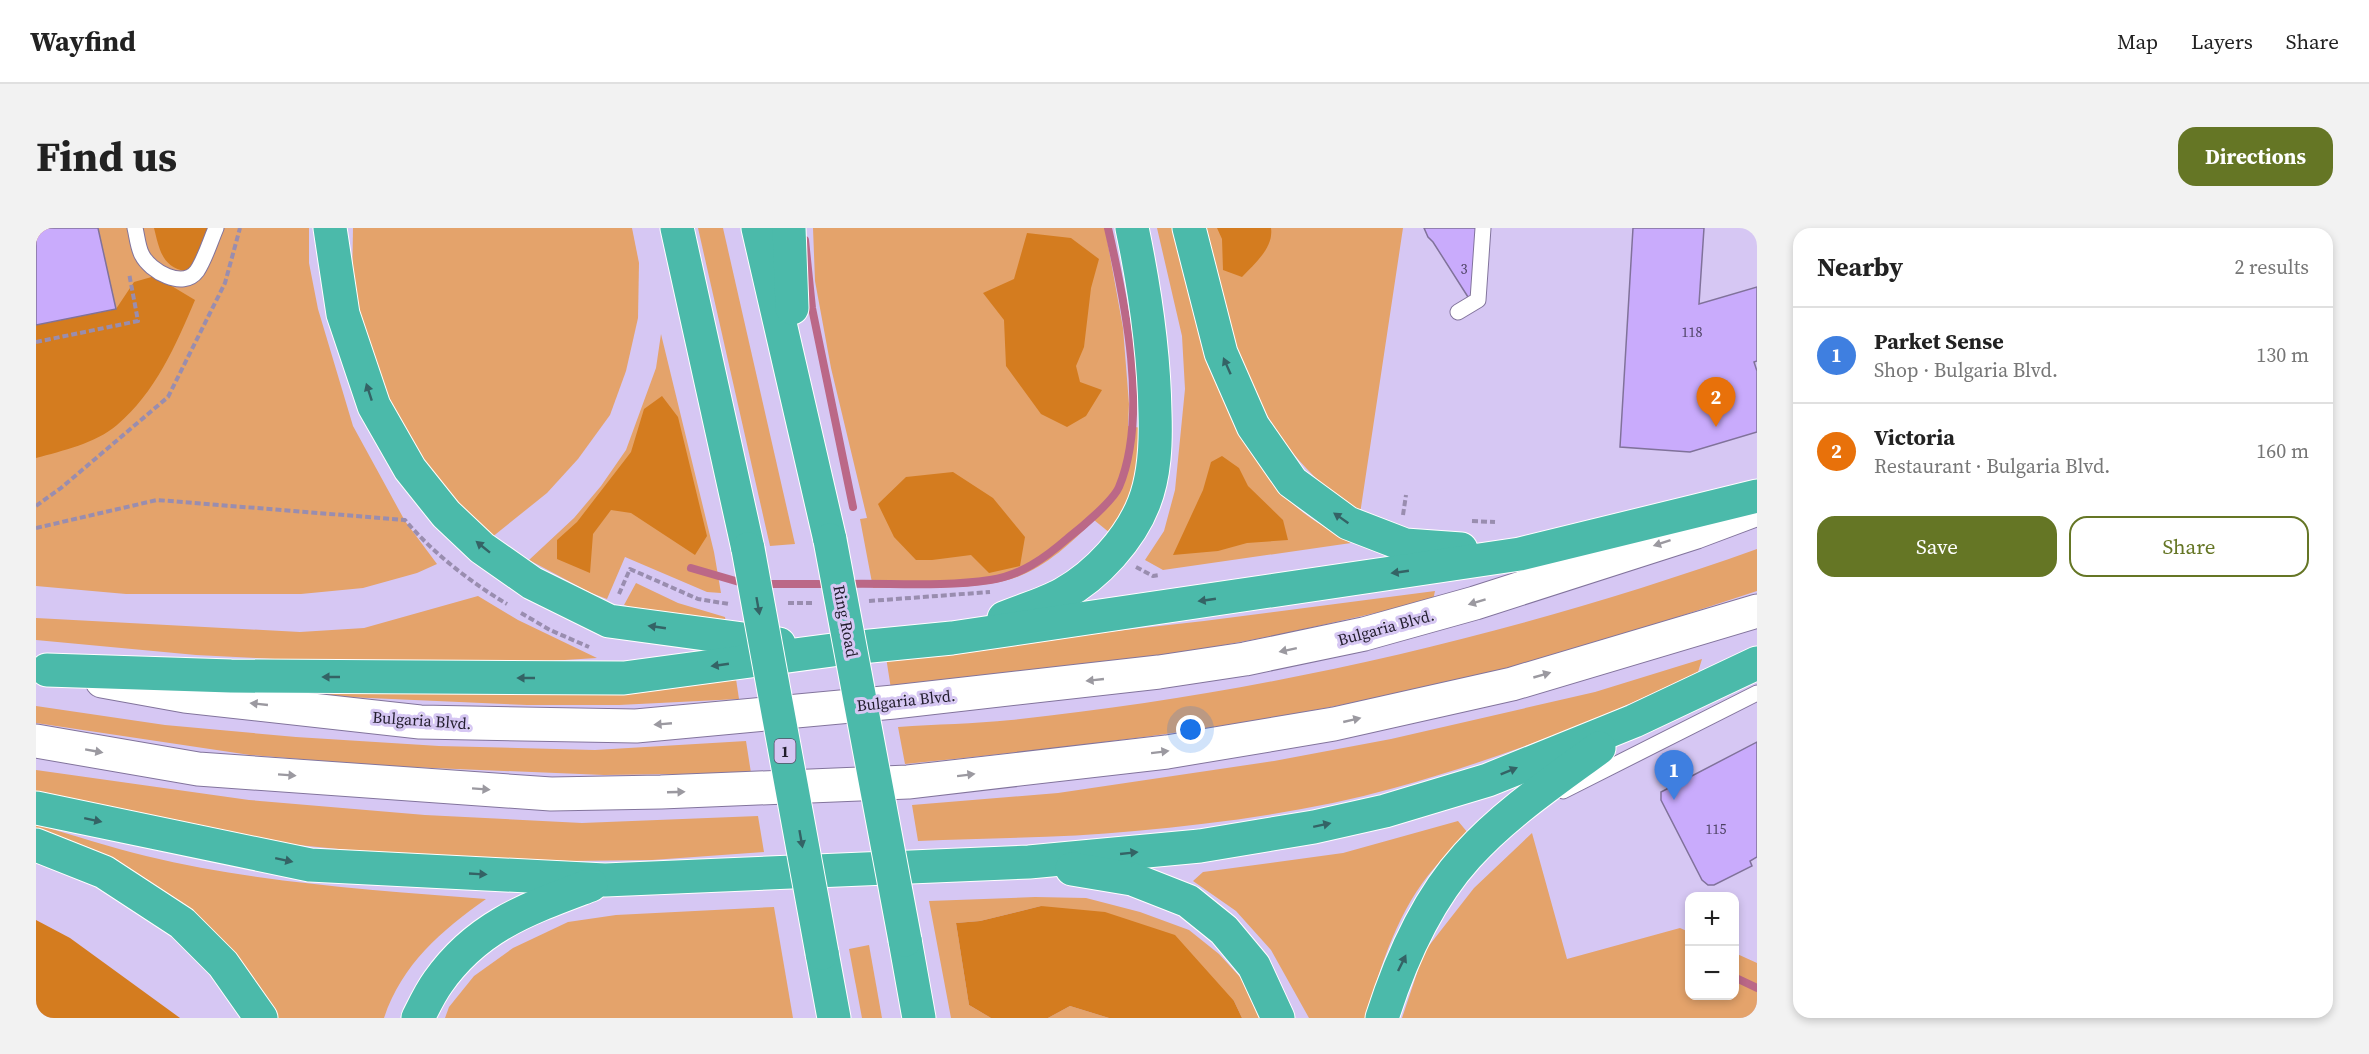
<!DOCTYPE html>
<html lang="en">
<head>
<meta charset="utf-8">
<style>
  body { margin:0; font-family:"Source Serif 4",serif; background:#f2f2f2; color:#222 }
  .controls { position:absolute; right:18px; bottom:18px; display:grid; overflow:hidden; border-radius:12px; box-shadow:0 3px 9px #0003 }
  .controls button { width:54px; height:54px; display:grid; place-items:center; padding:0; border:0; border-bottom:2px solid #e0e0e0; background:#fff; color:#222; font:30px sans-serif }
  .you { position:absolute; left:1155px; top:502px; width:21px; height:21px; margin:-15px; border:4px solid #fff; border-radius:50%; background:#1a73e8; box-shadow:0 0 0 9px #1a73e833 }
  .badge { display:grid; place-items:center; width:39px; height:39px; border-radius:50%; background:#657625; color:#fff; font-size:20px; font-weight:700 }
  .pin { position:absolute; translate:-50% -50px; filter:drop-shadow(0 2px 3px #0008) }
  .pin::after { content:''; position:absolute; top:32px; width:21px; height:18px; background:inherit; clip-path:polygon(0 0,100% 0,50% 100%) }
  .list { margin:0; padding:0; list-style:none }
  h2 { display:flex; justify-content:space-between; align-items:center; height:78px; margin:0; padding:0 24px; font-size:26px }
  h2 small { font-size:20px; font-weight:400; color:#767676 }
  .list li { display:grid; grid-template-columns:39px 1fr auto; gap:18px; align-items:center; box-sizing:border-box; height:96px; padding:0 24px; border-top:2px solid #e0e0e0 }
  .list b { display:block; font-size:22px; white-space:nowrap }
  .list p { margin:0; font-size:20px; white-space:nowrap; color:#767676 }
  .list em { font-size:20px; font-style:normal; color:#767676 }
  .actions { display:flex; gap:12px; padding:18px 24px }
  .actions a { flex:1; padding:14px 0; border:2px solid #657625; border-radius:18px; text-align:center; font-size:21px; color:#657625 }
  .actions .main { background:#657625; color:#fff }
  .map { position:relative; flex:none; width:1721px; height:790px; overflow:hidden; border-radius:18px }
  header { display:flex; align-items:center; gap:36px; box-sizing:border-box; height:84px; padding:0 30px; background:#fff; border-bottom:2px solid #e0e0e0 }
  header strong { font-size:28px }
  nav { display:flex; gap:33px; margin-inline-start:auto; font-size:21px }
  .intro { display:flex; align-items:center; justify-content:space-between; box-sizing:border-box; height:144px; padding:0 36px }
  h1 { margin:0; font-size:42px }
  .button { padding:15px 27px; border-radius:18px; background:#657625; color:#fff; font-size:21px; font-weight:700 }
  main { display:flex; gap:36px; padding:0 36px }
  aside { flex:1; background:#fff; border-radius:18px; box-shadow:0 3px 9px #0003 }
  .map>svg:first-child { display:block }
</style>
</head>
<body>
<header>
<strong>Wayfind</strong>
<nav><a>Map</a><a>Layers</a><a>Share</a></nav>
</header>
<div class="intro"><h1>Find us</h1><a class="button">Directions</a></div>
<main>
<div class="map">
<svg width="1721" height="790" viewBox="0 0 1721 790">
  <rect width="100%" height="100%" fill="#d6c7f3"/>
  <!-- green -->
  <g fill="#e4a36b">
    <polygon points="0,0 273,0 273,35 282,81 317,198 369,293 401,336 381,345 327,360 265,366 90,366 0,358"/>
    <polygon points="317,0 596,0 603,35 602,90 590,143 574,187 542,231 511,265 450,314 427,289 355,185 327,112 316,60"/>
    <polygon points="662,0 687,0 759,316 734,318"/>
    <path d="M777,0H1069L1087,100L1093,176L1092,198L1106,200L1098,265L1074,305L1058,292C1036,314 1011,338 981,349C944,363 878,359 837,360L824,291L831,290L795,140L779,53Z"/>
    <path d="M1121,0H1137C1159,95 1180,193 1248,267C1266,287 1292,301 1315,315L1127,342L1109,332L1128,303L1139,262L1149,161L1146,108Z"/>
    <path d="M1168,0H1367L1324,286C1309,278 1297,267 1285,255C1210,186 1192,94 1168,0Z"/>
    <polygon points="625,106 678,324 685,365 671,364 589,329 571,371 555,365 493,332 538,290 565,258 590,222 620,140"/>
    <path d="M1721,321V363C1633,392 1545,421 1456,444C1263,492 1066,517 869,536L862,499C900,496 938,496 975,492C1230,465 1480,407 1721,321Z"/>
    <polygon points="600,355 642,375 689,389 691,402 622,388 588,377"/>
    <polygon points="1399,363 1397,372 1242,407 1108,432 855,461 850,429 1168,393"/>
    <polygon points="442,368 482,392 561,430 429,438 341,436 160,427 0,412 0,390 264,404 328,400"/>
    <path d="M1666,431L1662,444C1565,492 1463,531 1358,560C1275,583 1186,595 1099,603C1028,610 954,610 882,613L876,577L1022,565L1238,533L1355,511L1559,464Z"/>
    <polygon points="700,451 703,471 583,477 491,477 288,468 289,459"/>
    <polygon points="0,478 129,497 260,509 403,518 559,522 710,513 715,545 568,547 349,538 214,527 0,495"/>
    <polygon points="0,542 213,572 389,587 546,595 722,588 728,624 616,632 533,633 374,628 201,611 0,567"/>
    <path d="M1422,593L1432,605C1421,616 1409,627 1399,639C1363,680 1344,738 1330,790H1273L1235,722L1200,683L1157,653L1167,644L1307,625Z"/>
    <path d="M0,596C36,607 73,619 110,628C221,655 337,662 450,671C405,703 366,736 348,790H241L33,613L0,601Z"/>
    <polygon points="1496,605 1531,731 1644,700 1653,704 1654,768 1698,768 1699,725 1721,735 1721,790 1366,790 1388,724 1438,660"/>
    <polygon points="999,669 1050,670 1104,684 1153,702 1183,726 1214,760 1229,790 1206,790 1198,773 1005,678 944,693 920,695 933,777 955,790 915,790 893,673"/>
    <polygon points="738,679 757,790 409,790 413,779 438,748 477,720 532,694 580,687"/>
    <polygon points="833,717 846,790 826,790 813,721"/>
    <polygon points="1034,778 1073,790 1012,790"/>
  </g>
  <!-- forest -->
  <g fill="#d47c1f">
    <path d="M118,0H175L158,35L150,43C126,40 123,20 118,0Z"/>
    <path d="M1181,0H1235C1238,20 1218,36 1206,49L1187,42L1186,11Z"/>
    <polygon points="991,5 1035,10 1063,31 1055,60 1048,119 1040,138 1044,154 1066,162 1050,188 1031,199 1005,186 970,138 968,92 947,65 978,51"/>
    <path d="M119,48L159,72C140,117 119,165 81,197C60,215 26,223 0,230V97L80,81L98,54Z"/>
    <polygon points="626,168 642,189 671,308 659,327 595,285 575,282 557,306 554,345 521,331 521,312 541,294 595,224 608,181"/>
    <polygon points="1186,228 1203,240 1212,258 1247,292 1252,312 1211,315 1182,323 1137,327 1167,262 1175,234"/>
    <polygon points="917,244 957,270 989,309 984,338 953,345 935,327 896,332 880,332 858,309 842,276 870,249"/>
    <polygon points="1005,678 1069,684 1139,707 1198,773 1206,790 1073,790 1034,778 1012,790 955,790 933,777 920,695 944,693"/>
    <polygon points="0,692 34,710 144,790 0,790"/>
  </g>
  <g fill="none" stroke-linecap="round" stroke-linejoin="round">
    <!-- stream -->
    <g stroke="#bb6887" stroke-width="8">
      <polyline points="769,12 776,80 817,279"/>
      <polyline points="655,340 710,356"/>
      <polyline points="728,356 794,356"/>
      <path d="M809,356C855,355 908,359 954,352C984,348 1009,330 1032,310C1045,300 1077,273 1083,259C1113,187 1089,74 1072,0"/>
      <polyline points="1698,749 1721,760"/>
    </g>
  </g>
  <!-- building -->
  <g fill="#c9abfc" stroke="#80729a" stroke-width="1.5">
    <polygon points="0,0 62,0 80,81 0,97"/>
    <polygon points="1388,0 1442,0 1439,70 1432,69 1397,14 1392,9"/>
    <polygon points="1597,0 1668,0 1663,76 1721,59 1721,133 1718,134 1721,143 1721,204 1654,224 1584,219"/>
    <polygon points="1721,514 1721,629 1714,633 1716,638 1678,657 1672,657 1666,652 1625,572 1625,564"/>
  </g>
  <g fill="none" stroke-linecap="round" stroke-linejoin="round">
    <defs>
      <g id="service">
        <path d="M99,0C101,8 102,20 106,27C114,43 147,62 161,43C169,31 174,14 180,0"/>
        <polyline points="1422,84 1442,72 1447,0"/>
        <polyline points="1527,563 1721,465"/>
      </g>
      <g id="secondary">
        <polyline points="66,453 149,468 384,494 600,498 858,474 1123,444 1209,431 1328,406 1439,375 1660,304 1721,281"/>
        <polyline points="0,513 162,541 515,566 625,564 872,554 1131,524 1298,496 1476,456 1721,383"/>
      </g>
      <g id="trunk">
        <polyline points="294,0 307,86 338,178 374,241 410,286 446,320 496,355 573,393 743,416"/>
        <polyline points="641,0 712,321"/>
        <polyline points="722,0 794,312"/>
        <polyline points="753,0 756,80"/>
        <polyline points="1153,0 1185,125 1217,198 1256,254 1312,295 1369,317 1425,321"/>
        <path d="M968,390C987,382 1009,376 1027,366C1061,347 1094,311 1108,275C1119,247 1120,215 1119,185C1118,122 1109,62 1096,0"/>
        <polyline points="11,442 195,448 588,450 804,421 916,410 1484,326 1721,268"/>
        <polyline points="0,580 274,637 569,652 993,634 1164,618 1278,599 1349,583 1452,552 1598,493 1721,435"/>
        <polyline points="0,617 68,644 146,695 187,736 225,790"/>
        <polyline points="1036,641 1096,651 1152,673 1188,702 1218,738 1242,790"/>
        <polyline points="869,712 883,790"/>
        <polyline points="786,725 798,790"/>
        <path d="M382,790C388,778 394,765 402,754C442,697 494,680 555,657"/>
        <path d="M1346,790C1364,733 1391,672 1431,628C1469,586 1518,553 1563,520"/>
      </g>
    </defs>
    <!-- service casing -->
    <use href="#service" stroke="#82749c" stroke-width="17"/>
    <!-- secondary casing -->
    <use href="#secondary" stroke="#82749c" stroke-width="35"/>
    <!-- trunk casing -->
    <use href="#trunk" stroke="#fff" stroke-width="35"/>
    <!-- path -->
    <g stroke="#998daf" stroke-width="4" stroke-dasharray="6 3" stroke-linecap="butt">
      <polyline points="0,114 102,93 93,45"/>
      <polyline points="0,278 25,260 132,169 189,55 204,0"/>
      <polyline points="1367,287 1370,267"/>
      <polyline points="1436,293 1459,294"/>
      <path d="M0,300L121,272L369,292C397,325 434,354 471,376"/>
      <polyline points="1100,339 1117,348 1124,347"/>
      <polyline points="583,366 594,341 662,371 693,376"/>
      <polyline points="833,373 954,364"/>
      <polyline points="752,375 777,375"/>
      <polyline points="485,385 514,402 553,419"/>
    </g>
    <!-- service -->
    <use href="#service" stroke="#fff" stroke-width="15"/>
    <!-- secondary -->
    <use href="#secondary" stroke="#fff" stroke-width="33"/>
    <!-- trunk -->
    <use href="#trunk" stroke="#4bbaaa" stroke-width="33"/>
    <defs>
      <g id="trunk-bridge">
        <polyline points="794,312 869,712"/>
        <polyline points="712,321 786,725"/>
      </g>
    </defs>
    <!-- trunk-bridge casing -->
    <use href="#trunk-bridge" stroke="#fff" stroke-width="35" stroke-linecap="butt"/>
    <!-- trunk-bridge -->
    <use href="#trunk-bridge" stroke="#4bbaaa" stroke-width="33"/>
  </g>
  <!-- one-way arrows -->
  <defs><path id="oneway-solid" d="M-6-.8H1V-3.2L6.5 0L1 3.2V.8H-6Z" transform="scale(1.5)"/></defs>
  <g fill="#346365">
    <use href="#oneway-solid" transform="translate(1191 138) rotate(-114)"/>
    <use href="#oneway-solid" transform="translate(333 164) rotate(-108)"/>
    <use href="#oneway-solid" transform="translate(1305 290) rotate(-145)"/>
    <use href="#oneway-solid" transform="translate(447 319) rotate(-141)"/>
    <use href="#oneway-solid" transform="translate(1364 344) rotate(172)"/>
    <use href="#oneway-solid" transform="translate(1171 372) rotate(172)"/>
    <use href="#oneway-solid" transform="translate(722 378) rotate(80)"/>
    <use href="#oneway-solid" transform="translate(621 399) rotate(-172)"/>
    <use href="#oneway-solid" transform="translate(684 437) rotate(172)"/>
    <use href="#oneway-solid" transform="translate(295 449) rotate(-180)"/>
    <use href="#oneway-solid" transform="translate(490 450) rotate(-180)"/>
    <use href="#oneway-solid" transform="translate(1473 543) rotate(-22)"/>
    <use href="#oneway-solid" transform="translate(57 592) rotate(12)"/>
    <use href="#oneway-solid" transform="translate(1286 597) rotate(-12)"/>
    <use href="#oneway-solid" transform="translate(765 611) rotate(80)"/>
    <use href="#oneway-solid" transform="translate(1093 625) rotate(-6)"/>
    <use href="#oneway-solid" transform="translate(248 632) rotate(12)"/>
    <use href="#oneway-solid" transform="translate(442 646) rotate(3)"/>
    <use href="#oneway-solid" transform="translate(1366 735) rotate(-64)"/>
  </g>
  <g fill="#9b99a0">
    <use href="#oneway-solid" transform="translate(1626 315) rotate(162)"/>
    <use href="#oneway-solid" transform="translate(1441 374) rotate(163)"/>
    <use href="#oneway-solid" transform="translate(1252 422) rotate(168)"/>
    <use href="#oneway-solid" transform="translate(1506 447) rotate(-16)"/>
    <use href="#oneway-solid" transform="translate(1059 452) rotate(174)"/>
    <use href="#oneway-solid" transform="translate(223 476) rotate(-174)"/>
    <use href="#oneway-solid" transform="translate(1316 492) rotate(-13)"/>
    <use href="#oneway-solid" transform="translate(627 496) rotate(175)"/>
    <use href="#oneway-solid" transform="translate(58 523) rotate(10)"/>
    <use href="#oneway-solid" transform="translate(1124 524) rotate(-7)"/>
    <use href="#oneway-solid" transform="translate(251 547) rotate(4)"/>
    <use href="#oneway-solid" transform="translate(930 547) rotate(-7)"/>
    <use href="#oneway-solid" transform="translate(445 561) rotate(4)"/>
    <use href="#oneway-solid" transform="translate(640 564) rotate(-2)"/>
  </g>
  <g text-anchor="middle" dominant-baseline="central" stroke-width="6" stroke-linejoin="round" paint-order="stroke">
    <!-- number labels -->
    <g font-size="14" fill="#4b4060">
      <text x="1428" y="41">3</text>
      <text x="1656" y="104">118</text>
      <text x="1680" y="601">115</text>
    </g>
    <!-- shield labels -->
    <rect fill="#d6c7f3" stroke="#574f68" stroke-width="1.5" x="738.5" y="511" width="21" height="24" rx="4.5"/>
    <g font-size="15" font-weight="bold" fill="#211c2c">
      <text x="749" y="523">1</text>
    </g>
    <!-- street labels -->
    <g font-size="16" fill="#211c2c" stroke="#d6c7f3">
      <text transform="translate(810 393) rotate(79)">Ring Road</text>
      <text transform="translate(1350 399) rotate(-15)">Bulgaria Blvd.</text>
      <text transform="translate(870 472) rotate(-6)">Bulgaria Blvd.</text>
      <text transform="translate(386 492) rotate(4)">Bulgaria Blvd.</text>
    </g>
  </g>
</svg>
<div class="controls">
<button>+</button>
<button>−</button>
</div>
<div class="you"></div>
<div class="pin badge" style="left:1638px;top:572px;background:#3f7fe0">1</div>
<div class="pin badge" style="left:1680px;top:199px;background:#e8710a">2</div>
</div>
<aside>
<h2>Nearby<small>2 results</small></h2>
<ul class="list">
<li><span class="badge" style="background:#3f7fe0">1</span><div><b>Parket Sense</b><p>Shop · Bulgaria Blvd.</p></div><em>130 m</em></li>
<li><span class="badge" style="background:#e8710a">2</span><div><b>Victoria</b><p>Restaurant · Bulgaria Blvd.</p></div><em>160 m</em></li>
</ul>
<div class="actions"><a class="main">Save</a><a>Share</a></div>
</aside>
</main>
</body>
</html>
